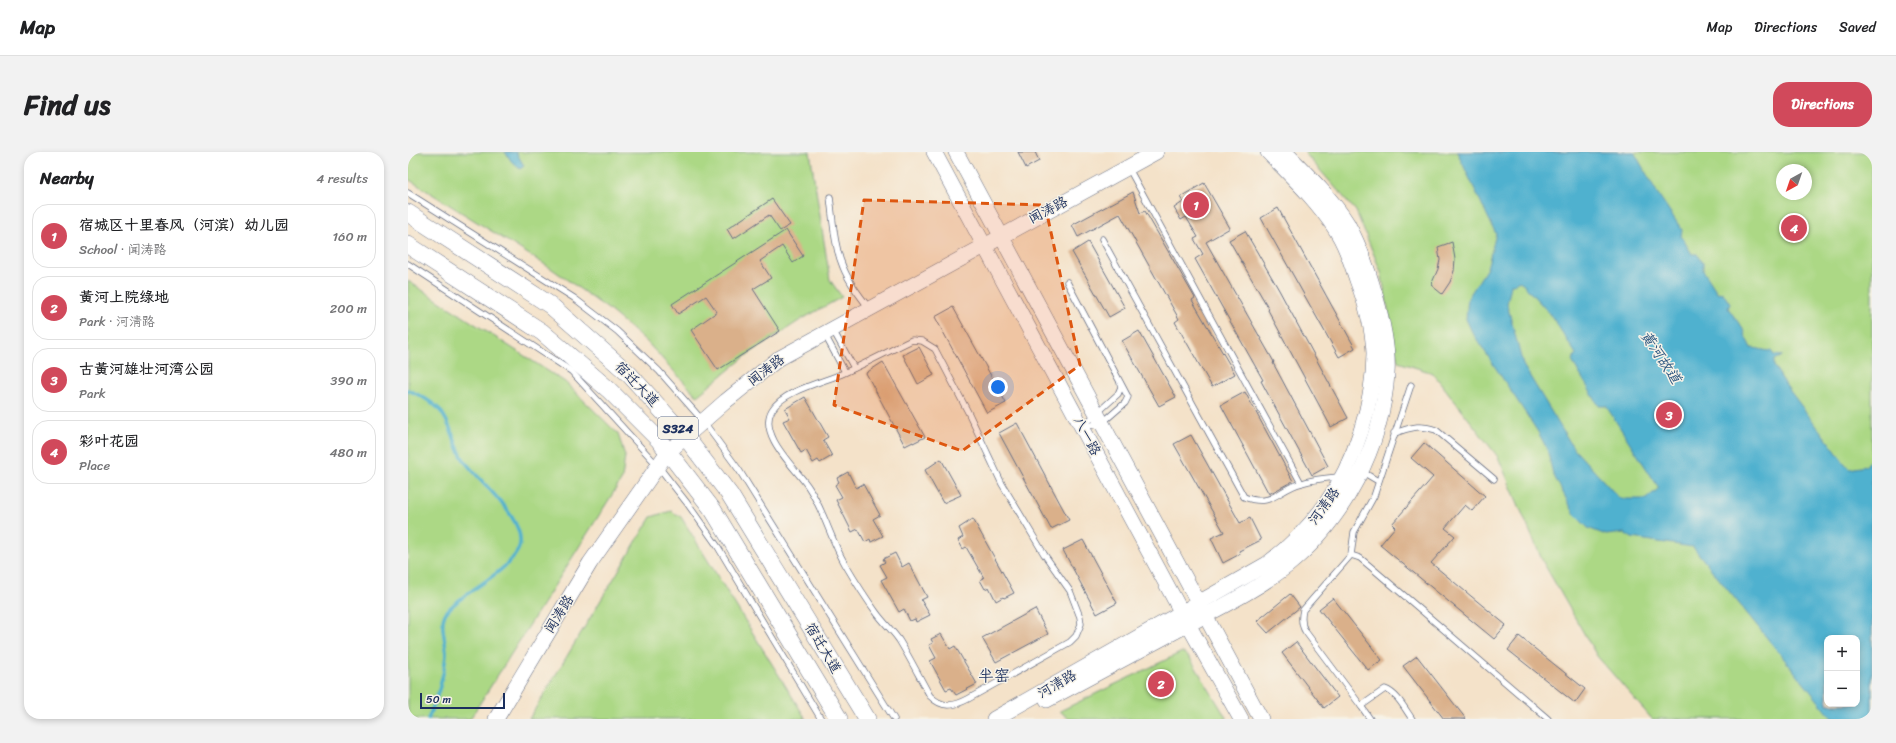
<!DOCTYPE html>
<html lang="en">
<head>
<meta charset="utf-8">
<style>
  body { margin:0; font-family:Sriracha,"LXGW WenKai TC",sans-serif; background:#f2f2f2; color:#202124 }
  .controls { position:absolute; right:12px; bottom:12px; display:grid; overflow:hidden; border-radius:8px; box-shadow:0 2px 6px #0003 }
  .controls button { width:36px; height:36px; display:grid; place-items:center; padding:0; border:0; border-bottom:1px solid #e0e0e0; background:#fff; color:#202124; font:20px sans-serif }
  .compass { position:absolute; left:1368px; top:12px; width:36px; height:36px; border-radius:50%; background:#fff; box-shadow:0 2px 6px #0003; rotate:220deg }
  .scale { position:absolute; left:12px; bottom:10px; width:85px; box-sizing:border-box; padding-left:4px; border:2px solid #1b2f5e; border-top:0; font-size:11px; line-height:14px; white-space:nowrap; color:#1b2f5e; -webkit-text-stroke:3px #f7f3e8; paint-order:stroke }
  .you { position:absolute; left:590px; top:235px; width:14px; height:14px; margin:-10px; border:3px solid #fff; border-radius:50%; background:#1a73e8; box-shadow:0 0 0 6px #1a73e833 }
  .badge { display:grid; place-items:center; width:26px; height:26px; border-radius:50%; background:#d1495b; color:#fff; font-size:13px; font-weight:700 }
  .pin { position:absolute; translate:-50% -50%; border:2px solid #fff; box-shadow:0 1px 4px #0006 }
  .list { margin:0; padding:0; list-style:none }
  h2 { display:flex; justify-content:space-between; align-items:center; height:52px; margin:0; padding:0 16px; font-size:17px }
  h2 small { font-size:13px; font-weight:400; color:#757577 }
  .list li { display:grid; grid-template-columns:26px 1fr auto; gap:12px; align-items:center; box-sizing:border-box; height:64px; margin:0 8px 8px; padding:0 8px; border:1px solid #e0e0e0; border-radius:16px }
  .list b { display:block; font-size:15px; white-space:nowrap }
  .list p { margin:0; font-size:13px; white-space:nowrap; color:#757577 }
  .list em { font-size:13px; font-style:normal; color:#757577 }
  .map { position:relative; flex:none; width:1464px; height:567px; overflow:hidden; border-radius:16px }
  header { display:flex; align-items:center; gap:24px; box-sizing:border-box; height:56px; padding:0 20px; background:#fff; border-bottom:1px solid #e0e0e0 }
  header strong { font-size:19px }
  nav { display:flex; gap:22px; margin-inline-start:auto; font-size:14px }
  .intro { display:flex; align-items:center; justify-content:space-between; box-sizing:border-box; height:96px; padding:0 24px }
  h1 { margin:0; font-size:28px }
  .button { padding:10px 18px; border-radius:16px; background:#d1495b; color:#fff; font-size:14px; font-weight:700 }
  main { display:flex; gap:24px; padding:0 24px }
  aside { flex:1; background:#fff; border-radius:16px; box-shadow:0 2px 6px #0003 }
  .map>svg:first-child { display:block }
</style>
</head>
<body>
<header>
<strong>Map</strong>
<nav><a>Map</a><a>Directions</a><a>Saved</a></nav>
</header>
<div class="intro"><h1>Find us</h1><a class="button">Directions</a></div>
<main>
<aside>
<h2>Nearby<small>4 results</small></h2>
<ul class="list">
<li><span class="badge">1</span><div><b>宿城区十里春风（河滨）幼儿园</b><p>School · 闻涛路</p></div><em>160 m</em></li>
<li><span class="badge">2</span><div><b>黄河上院绿地</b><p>Park · 河清路</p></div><em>200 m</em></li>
<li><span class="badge">3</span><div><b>古黄河雄壮河湾公园</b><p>Park</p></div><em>390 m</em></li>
<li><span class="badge">4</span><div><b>彩叶花园</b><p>Place</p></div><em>480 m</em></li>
</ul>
</aside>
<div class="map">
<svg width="1464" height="567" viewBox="0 0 1464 567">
  <rect width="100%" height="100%" fill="#f7f3e8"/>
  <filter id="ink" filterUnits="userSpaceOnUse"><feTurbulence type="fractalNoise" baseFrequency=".025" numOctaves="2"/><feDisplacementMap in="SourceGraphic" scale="8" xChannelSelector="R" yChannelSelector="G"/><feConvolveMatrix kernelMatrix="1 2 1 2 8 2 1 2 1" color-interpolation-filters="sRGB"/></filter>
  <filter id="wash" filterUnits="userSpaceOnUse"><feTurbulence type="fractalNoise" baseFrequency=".012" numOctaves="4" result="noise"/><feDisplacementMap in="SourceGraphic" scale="16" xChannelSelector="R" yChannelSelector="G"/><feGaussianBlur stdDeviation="0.9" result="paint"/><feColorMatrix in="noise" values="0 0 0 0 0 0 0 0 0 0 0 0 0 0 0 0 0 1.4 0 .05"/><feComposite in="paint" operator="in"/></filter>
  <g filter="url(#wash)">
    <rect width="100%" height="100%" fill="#f4e2c9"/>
    <!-- green -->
    <g fill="#acd885" stroke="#648472" fill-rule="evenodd">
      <polygon points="0,0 402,0 422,128 434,145 394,167 339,203 289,244 237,188 200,157 144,117 0,27"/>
      <path d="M896,0H1464V567H1244L1189,504L1135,410L1090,305L1025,221L990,210L973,120L948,59ZM1374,18H1398V42H1374ZM1419,486H1449V552H1419Z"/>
      <polygon points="0,129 157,230 210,282 217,304 214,327 62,567 0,567"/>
      <polygon points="263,359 273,365 398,567 121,567 243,365"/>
      <polygon points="774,500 782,506 819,567 661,567 652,559"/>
    </g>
    <!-- water -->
    <g fill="#50b1cf" stroke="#367096" fill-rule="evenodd">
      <polygon points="97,0 108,0 116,14 112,17 104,10"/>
      <path d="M1049,0H1226L1250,42L1274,78L1273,84L1284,102H1289L1295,111V118L1309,140L1315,141L1322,152L1320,156L1337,180L1336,182L1343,196C1351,196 1356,199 1363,199L1366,203L1375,204L1366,208V214L1379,235L1441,317L1458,314L1464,305V567H1425L1285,395L1224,386L1216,381L1198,383L1180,376L1167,363L1145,322L1139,297L1130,280L1064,180L1058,167L1060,146L1079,116L1088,82ZM1112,129L1143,163L1168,202L1164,209L1191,254H1198L1251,336L1238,347H1212L1166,297L1115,213L1099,152L1103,133ZM1419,486H1449V552H1419Z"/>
    </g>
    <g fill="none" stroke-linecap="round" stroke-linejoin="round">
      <!-- stream -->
      <path stroke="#50b1cf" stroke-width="3.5" d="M0,238C11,243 22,248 31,257C44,272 46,293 56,308C69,328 124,371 110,398C101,416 71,433 55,445C49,450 41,455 37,462C31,475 39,489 38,503C36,525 29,547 20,567"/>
    </g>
    <g id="blocks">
      <!-- building -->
      <g fill="#dab08a">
        <polygon points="610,0 627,0 631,9 618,16"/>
        <polygon points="796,31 822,76 798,90 866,210 865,211 920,314 904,323 853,229 855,228 787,107 795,102 786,87 790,85 778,65 773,68 766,56 775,50 772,45"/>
        <polygon points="725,40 732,61 737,59 787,146 784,148 827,222 804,235 767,170 771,167 712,62 670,85 664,73"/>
        <polygon points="364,47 382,73 372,79 361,63 325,87 319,77"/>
        <polygon points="870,56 947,196 931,205 853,66"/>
        <polygon points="378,78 395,104 385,111 374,94 352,109 363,126 345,137 372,179 310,218 283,178 309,160 298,144 270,162 264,152"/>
        <polygon points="837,79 871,138 940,266 923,275 860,158 861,157 821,88"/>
        <polygon points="680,90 717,156 701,165 664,100"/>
        <polygon points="1044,90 1047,107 1046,119 1042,130 1034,142 1023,133 1030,117 1032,108 1030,95"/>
        <polygon points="545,155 598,251 579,261 527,165"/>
        <polygon points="731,179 768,245 751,254 714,189"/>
        <polygon points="511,195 526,223 510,232 495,203"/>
        <polygon points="475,210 517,285 505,291 505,290 497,294 458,221"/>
        <polygon points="837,240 885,329 861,342 813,253"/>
        <polygon points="397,245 420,285 415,288 424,304 412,311 410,308 405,311 398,298 393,301 375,269 382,266 377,257"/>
        <polygon points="609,271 661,368 643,377 591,281"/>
        <polygon points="783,283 832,371 842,366 853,388 831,399 832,402 815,411 803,386 816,380 766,292"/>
        <polygon points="1016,291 1077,344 1064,359 1057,353 1037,376 1047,384 1023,411 1098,473 1086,487 972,393 987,375 984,372 1025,325 1003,306"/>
        <polygon points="533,307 553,343 535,351 517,318"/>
        <polygon points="440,320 448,336 455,332 472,363 465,367 475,384 463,390 462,387 457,390 450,377 444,380 428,348 434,345 427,333 431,330 429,326"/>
        <polygon points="565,367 606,441 596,446 595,445 588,449 581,435 577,437 572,428 576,426 558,395 555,397 550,388 555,385 551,376"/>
        <polygon points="675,388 709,451 689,462 655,398"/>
        <polygon points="487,401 494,415 501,411 519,445 513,448 522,463 508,470 507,467 502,469 496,457 491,460 473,428 479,425 472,413 477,410 475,407"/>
        <polygon points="882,442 892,455 860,481 849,469"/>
        <polygon points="925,446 974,508 960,518 911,457"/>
        <polygon points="627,457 640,482 588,510 574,486"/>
        <polygon points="533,482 542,497 547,494 569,532 548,543 543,536 538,538 522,509 528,506 521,493 525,491 523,487"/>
        <polygon points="1111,484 1177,537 1167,551 1100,498"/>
        <polygon points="888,490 930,545 916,556 874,501"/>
        <polygon points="1009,504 1058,567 1036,567 995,514"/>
      </g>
    </g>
  </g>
  <g filter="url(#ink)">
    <use href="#blocks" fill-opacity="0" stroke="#676e83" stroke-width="1"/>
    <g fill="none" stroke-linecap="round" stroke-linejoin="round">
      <defs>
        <g id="lane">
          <polyline points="720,15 893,331"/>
          <polyline points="0,41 166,146 209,179 251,219 295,269 331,318 486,567"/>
          <path d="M422,45C425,68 426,94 435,115C441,130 451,143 461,156"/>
          <path d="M694,87L836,345C866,356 869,337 894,331C906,327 919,326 931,325"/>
          <polyline points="0,112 163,219 250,314 279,351 310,395 413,567"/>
          <polyline points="659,130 720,245 717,251 694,271 675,275"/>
          <polyline points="425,178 446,216"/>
          <polyline points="417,183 437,220"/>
          <path d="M504,188L514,189L527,197L561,262L594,332L636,402L662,439L672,465L673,472L668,484L662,490L560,547C545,555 534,556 522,544C512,526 502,506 491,488C484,478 475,470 468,460C457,445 447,429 437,412C423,388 416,359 401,336C389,317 349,283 364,258C376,238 416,230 436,221C459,211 481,199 504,188Z"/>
          <path d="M1003,233L966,344L946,380L943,403L895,458C893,466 893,472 897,479L953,554L977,537C989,541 997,557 1004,567"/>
          <polyline points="675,274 710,242 713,235 712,231"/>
          <path d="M986,281C1003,276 1010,272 1028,278L1086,327"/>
          <polyline points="953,319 970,329"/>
          <polyline points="943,403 952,406 964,416 1140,567"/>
          <polyline points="953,554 962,567"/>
        </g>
        <g id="secondary">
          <polyline points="526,0 776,465 833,567"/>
          <polyline points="548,0 853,567"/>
          <path d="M639,548C686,523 732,498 779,473C813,455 848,438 879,414C936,368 974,295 979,222C982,181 959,107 939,71C923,45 898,22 877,0"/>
          <polyline points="88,567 182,411 259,301 318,249 370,207 748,0"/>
          <path d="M586,567L859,412C906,376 935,336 953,279C961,254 966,228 966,201C965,178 957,149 949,128C943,110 937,91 926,75C908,47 883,24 860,0"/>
        </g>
        <g id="primary">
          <polyline points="0,61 142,153 221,222 277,284 322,343 459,567"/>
          <polyline points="0,93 134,180 201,238 251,288 305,358 431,567"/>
        </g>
      </defs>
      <!-- lane casing -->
      <use href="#lane" stroke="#676e83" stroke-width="7"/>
      <!-- secondary casing -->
      <use href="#secondary" stroke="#676e83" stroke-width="16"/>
      <!-- primary casing -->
      <use href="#primary" stroke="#676e83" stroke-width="18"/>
      <!-- lane -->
      <use href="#lane" stroke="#fff" stroke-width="5.5"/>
      <!-- secondary -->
      <use href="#secondary" stroke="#fff" stroke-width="15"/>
      <!-- primary -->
      <use href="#primary" stroke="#fff" stroke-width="17"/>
    </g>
  </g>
  <!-- marked area -->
  <path fill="#de5710" fill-opacity="0.2" stroke="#de5710" stroke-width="3" stroke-dasharray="8 5" stroke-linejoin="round" d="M456,48L637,53L672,213L554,299L426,253Z"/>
  <g text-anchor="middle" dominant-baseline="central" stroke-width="3" stroke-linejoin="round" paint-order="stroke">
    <!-- shield labels -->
    <rect fill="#f7f3e8" stroke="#5d6a87" stroke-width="1" x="250" y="265" width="40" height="22" rx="3"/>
    <g font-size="13" font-weight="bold" fill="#1b2f5e">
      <text x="270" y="276">S324</text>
    </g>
    <!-- street labels -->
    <g font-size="14" fill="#1b2f5e" stroke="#f7f3e8">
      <text transform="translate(640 58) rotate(-28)">闻涛路</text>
      <text transform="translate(358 218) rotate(-37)">闻涛路</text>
      <text transform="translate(229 232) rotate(46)">宿迁大道</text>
      <text transform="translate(679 284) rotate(62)">八一路</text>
      <text transform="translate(916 354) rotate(-54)">河清路</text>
      <text transform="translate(151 462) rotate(-58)">闻涛路</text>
      <text transform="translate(415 496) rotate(59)">宿迁大道</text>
      <text transform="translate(649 532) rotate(-30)">河清路</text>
    </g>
    <!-- water labels -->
    <g font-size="15" font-style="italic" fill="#2b5680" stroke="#f7f3e8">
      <text transform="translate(1253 205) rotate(56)">黄河故道</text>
    </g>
    <!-- quarter labels -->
    <g font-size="16" fill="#1b2f5e" stroke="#f7f3e8">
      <text x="586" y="523">半窑</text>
    </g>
  </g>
</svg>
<div class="controls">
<button>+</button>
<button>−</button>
</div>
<svg class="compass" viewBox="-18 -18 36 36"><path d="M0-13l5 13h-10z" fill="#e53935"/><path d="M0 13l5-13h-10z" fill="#757577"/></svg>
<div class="scale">50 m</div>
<div class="you"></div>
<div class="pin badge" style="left:788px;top:53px">1</div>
<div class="pin badge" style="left:753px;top:532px">2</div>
<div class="pin badge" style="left:1261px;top:263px">3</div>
<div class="pin badge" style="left:1386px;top:76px">4</div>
</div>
</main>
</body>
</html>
